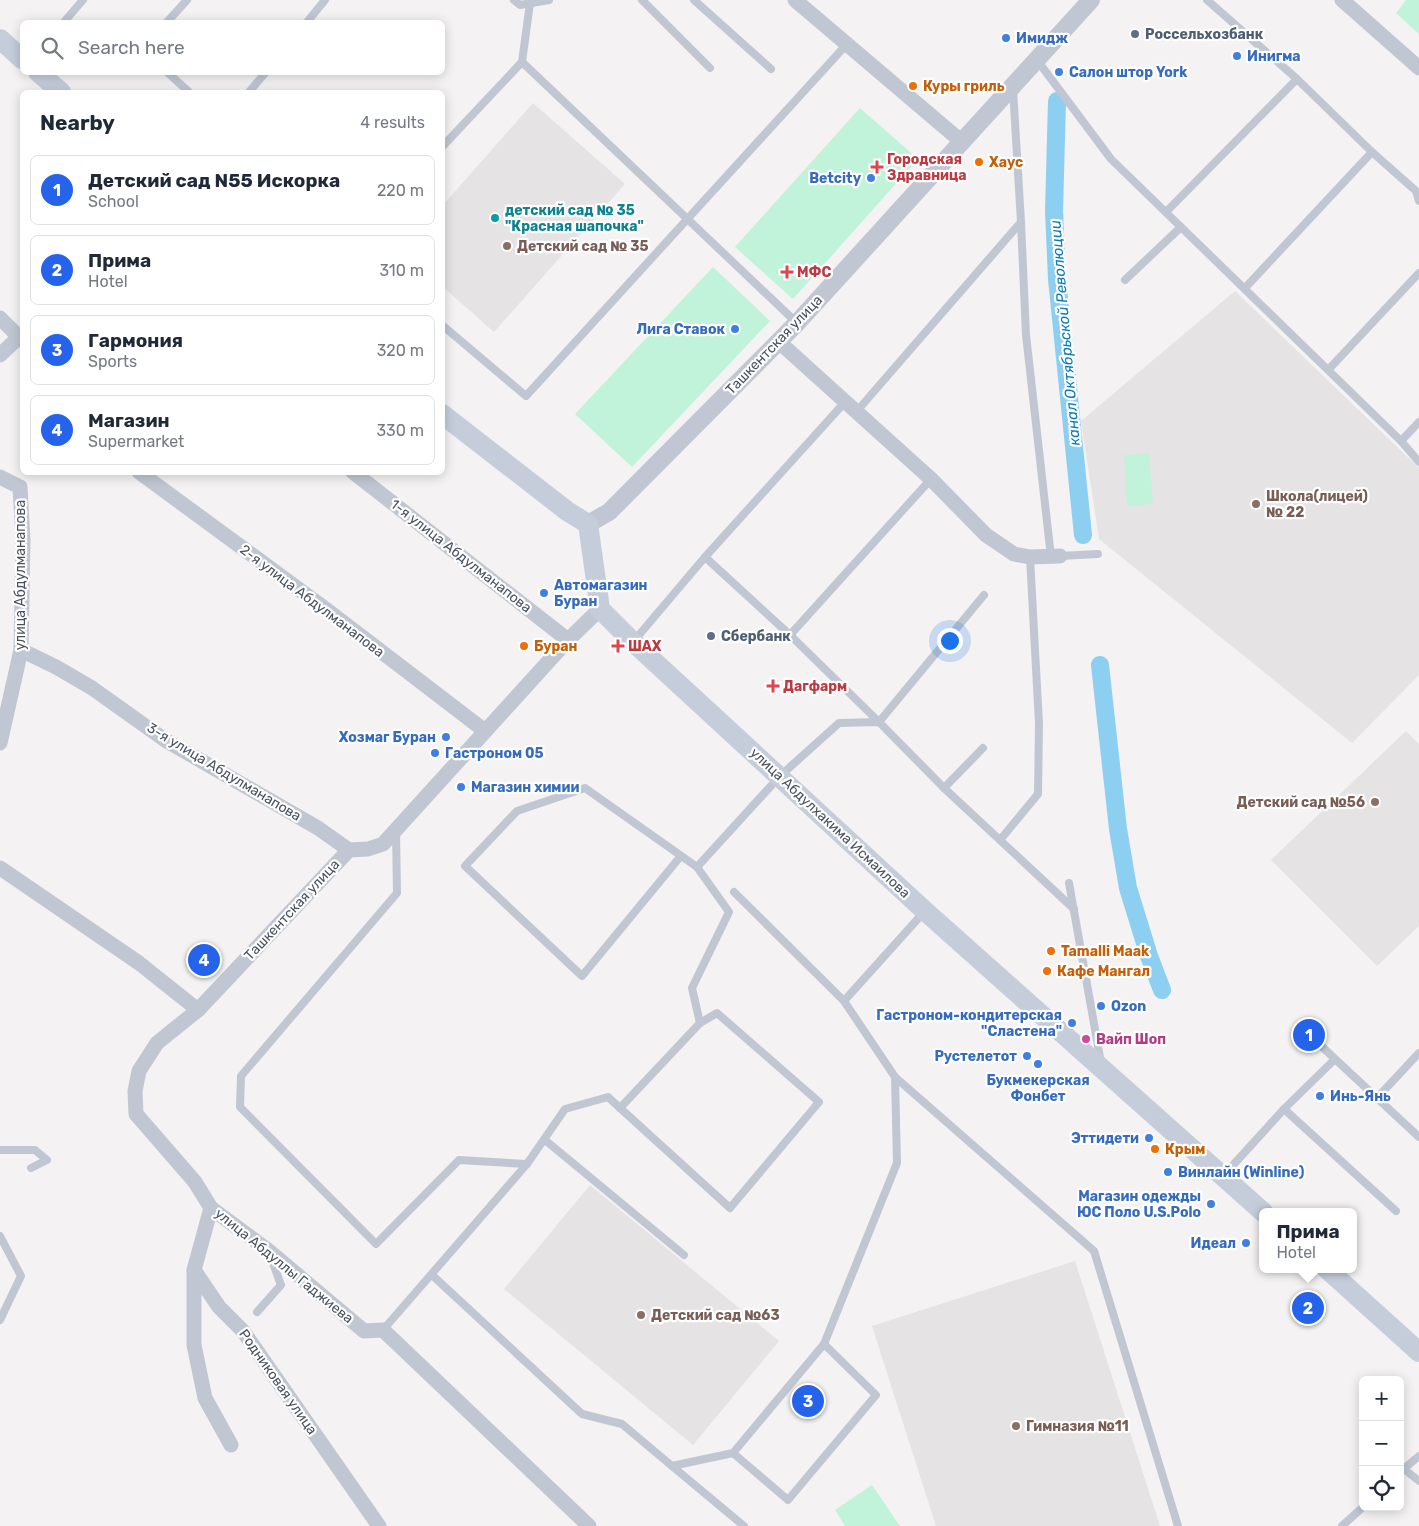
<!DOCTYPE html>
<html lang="en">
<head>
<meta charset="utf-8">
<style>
  body { margin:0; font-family:Rubik,sans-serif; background:#f2f2f3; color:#1f2937 }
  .controls { position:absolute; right:15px; bottom:15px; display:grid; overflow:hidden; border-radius:8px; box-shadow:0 2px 12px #0003 }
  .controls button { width:45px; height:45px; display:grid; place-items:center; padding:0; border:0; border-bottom:1px solid #e0e1e3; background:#fff; color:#1f2937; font:25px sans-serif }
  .you { position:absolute; left:949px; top:640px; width:18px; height:18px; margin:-12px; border:4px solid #fff; border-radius:50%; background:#1a73e8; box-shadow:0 0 0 8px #1a73e833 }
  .badge { display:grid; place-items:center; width:32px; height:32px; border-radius:50%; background:#2563eb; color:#fff; font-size:16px; font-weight:700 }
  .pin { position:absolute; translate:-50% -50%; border:2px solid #fff; box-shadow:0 1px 5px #0006 }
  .popup { position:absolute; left:1259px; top:1208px; width:98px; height:65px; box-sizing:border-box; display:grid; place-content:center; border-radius:8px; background:#fff; filter:drop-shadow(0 1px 4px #0005); font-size:16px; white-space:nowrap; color:#747a83 }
  .popup b { font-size:19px; color:#1f2937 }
  .popup::after { content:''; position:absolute; left:50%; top:100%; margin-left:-10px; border:10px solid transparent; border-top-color:#fff }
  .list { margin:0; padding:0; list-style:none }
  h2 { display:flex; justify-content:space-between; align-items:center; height:65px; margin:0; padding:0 20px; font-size:21px }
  h2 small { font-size:16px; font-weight:400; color:#747a83 }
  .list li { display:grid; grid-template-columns:32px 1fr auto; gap:15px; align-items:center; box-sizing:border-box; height:70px; margin:0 10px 10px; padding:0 10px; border:1px solid #e0e1e3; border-radius:8px }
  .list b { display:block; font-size:19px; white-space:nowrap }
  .list p { margin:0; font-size:16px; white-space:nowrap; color:#747a83 }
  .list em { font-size:16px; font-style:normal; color:#747a83 }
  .icon { flex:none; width:28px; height:28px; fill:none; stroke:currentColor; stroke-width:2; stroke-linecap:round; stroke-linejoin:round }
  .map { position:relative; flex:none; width:1419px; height:1526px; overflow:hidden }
  .search { position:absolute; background:#fff; box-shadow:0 2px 12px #0003; left:20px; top:20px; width:425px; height:55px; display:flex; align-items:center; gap:12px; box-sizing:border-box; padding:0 18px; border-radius:8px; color:#747a83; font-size:19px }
  .panel { position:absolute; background:#fff; box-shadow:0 2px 12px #0003; left:20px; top:90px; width:425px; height:385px; border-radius:8px }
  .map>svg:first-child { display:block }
</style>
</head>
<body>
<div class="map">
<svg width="1419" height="1526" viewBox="0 0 1419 1526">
  <rect width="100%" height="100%" fill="#f4f2f2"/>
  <!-- education -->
  <g fill="#e5e3e4">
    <polygon points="533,103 625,184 494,332 443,287 443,205"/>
    <polygon points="1235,291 1419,468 1419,675 1352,743 1099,539 1081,421"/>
    <polygon points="1406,731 1419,744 1419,926 1377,966 1271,860"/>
    <polygon points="590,1185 779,1341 693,1445 504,1289"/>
    <polygon points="1075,1261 1160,1526 936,1526 872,1326"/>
  </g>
  <!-- park -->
  <g fill="#c1f2da">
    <polygon points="1406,0 1419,0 1419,34 1396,13"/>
    <polygon points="860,108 918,159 793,299 735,247"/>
    <polygon points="713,267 770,321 632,467 575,414"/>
    <polygon points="1149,453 1153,504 1127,506 1124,455"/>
    <polygon points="872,1485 900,1526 845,1526 835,1510"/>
  </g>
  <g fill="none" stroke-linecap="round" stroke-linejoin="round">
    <!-- canal -->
    <g stroke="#8ccff0" stroke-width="18">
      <polyline points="1057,101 1054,211 1057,279 1083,535"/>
      <polyline points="1100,665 1118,829 1128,888 1149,956 1162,990"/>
    </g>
    <!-- service -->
    <g stroke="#c0c7d2" stroke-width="8">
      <polyline points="514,0 520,5 549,0"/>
      <polyline points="642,0 710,68"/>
      <polyline points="694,0 771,69"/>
      <polyline points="64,22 83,0"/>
      <polyline points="167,22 187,0"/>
      <polyline points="307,22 325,0"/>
      <polyline points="1037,60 1111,159 1401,441 1419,462"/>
      <polyline points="522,62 530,3"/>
      <polyline points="167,72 189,92"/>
      <polyline points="249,92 266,72"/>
      <polyline points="442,147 522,62 797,323"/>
      <polyline points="1372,152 1416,191 1419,201"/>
      <polyline points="1166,212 1297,79 1207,0"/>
      <polyline points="1021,222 1026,335 1051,557"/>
      <polyline points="1125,280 1181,227"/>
      <polyline points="1245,288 1372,152 1297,79"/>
      <polyline points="442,325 526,396 847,44"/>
      <polyline points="1329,369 1419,273"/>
      <polyline points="857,411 1021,222 1013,89"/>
      <polyline points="1401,441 1419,422"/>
      <polyline points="1060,556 1098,554"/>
      <polyline points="705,557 845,402"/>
      <polyline points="790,635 879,722 984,595"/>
      <polyline points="633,642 705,557 790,635 931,479"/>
      <polyline points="983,748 944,788 1074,909"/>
      <polyline points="396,833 397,893 241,1076 240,1107 376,1244 459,1160 527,1164"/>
      <polyline points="1000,840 1038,794 1039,724 1030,557"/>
      <polyline points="680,857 582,976 465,866 517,811 585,788 697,867"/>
      <polyline points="1069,883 1101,1063"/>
      <polyline points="734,892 844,1001"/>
      <polyline points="1335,1059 1419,1137"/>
      <polyline points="895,1077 1094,1251 1178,1526"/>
      <polyline points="1376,1099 1419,1053"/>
      <polyline points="620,1108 730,1208 819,1102 717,1013 700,1023"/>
      <polyline points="1284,1109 1396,1211"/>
      <polyline points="545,1140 684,1255"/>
      <polyline points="0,1150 35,1150 47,1160 31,1168"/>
      <polyline points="1224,1175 1284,1109 1335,1059 1312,1037"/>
      <polyline points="0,1236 21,1276 0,1320"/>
      <polyline points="432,1275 582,1414 622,1424 672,1466 733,1453 824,1344 897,1163 895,1077 844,1001 924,912"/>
      <polyline points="257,1312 281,1285 270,1255"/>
      <polyline points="383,1330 527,1164 565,1109 608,1097 620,1108 700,1023 692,988 729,912 697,867 780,776 839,723 879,722 944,788"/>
      <polyline points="733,1453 788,1500 876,1395 824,1344"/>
      <polyline points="672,1466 744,1526"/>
      <polyline points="1404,1469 1419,1481"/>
      <polyline points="1400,1472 1419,1456"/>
      <polyline points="1342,1526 1363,1507"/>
    </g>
    <!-- minor -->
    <g stroke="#c0c7d2" stroke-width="15">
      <polyline points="795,0 962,142"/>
      <polyline points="1342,0 1419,68"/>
      <polyline points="0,318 22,340"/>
      <polyline points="778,341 931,479 986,535 1014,554 1030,557 1060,556"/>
      <polyline points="0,355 19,337"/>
      <polyline points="139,472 327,610 485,731"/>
      <polyline points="353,472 568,640"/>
      <polyline points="0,477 20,487 23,540 21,650 0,743"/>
      <polyline points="21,650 56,667 92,688 165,740 318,828 349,850"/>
      <polyline points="0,868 139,963 198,1010"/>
      <polyline points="211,1208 194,1270 219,1307 243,1331 379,1526"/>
      <polyline points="194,1270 194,1345 205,1398 231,1445"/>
      <polyline points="589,1526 383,1330 364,1331 269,1251 211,1208 195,1182 136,1114 135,1091 139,1071 157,1043 198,1010 349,850 368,849 383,844 568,640 600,609"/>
    </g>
    <!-- tertiary -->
    <polyline stroke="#c0c7d2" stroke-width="18" points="588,524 609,512 797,323 1091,0"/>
    <!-- secondary -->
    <g stroke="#c5cddb" stroke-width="20">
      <polyline points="0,39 22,59"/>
      <polyline points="38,72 61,92"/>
      <polyline points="442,414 567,511 588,524 600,609 633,642 925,911 1263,1212"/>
      <polyline points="1327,1269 1419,1352"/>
    </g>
  </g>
  <!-- markers -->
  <g fill="#5c6f8a" stroke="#fff" stroke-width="2">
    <circle cx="1135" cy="34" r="5"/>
    <circle cx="711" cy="636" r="5"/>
  </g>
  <g fill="#3f7fe0" stroke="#fff" stroke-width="2">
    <circle cx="1006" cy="38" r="5"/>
    <circle cx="1237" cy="56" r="5"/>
    <circle cx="1059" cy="72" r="5"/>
    <circle cx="871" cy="178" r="5"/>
    <circle cx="735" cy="329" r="5"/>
    <circle cx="544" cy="593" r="5"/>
    <circle cx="446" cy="737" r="5"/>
    <circle cx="435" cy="753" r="5"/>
    <circle cx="461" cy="787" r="5"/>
    <circle cx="1101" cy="1006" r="5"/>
    <circle cx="1072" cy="1023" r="5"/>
    <circle cx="1027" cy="1056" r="5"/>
    <circle cx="1038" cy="1064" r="5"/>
    <circle cx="1320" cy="1096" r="5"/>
    <circle cx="1149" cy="1138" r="5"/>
    <circle cx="1168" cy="1172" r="5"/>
    <circle cx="1211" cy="1204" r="5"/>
    <circle cx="1246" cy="1243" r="5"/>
  </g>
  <g fill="#e8710a" stroke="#fff" stroke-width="2">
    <circle cx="913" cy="86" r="5"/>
    <circle cx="979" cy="162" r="5"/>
    <circle cx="524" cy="646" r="5"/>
    <circle cx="1051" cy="951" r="5"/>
    <circle cx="1047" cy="971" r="5"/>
    <circle cx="1155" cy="1149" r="5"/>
  </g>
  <g fill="#e0444e" stroke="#fff" stroke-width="2">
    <path d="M874.5 159.5h5v5h5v5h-5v5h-5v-5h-5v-5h5z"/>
    <path d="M784.5 264.5h5v5h5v5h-5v5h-5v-5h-5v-5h5z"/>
    <path d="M615.5 638.5h5v5h5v5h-5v5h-5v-5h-5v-5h5z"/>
    <path d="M770.5 678.5h5v5h5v5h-5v5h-5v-5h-5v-5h5z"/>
  </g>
  <circle fill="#0f9aa8" stroke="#fff" stroke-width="2" cx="495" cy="218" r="5"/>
  <g fill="#8d6e63" stroke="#fff" stroke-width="2">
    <circle cx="507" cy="246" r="5"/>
    <circle cx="1256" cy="504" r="5"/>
    <circle cx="1375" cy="802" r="5"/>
    <circle cx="641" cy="1315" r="5"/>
    <circle cx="1016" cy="1426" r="5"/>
  </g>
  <circle fill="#d1479c" stroke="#fff" stroke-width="2" cx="1086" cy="1039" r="5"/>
  <g text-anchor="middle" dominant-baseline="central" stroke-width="4.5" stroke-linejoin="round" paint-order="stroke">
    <!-- service labels -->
    <g font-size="14" font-weight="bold" fill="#4e5e75" stroke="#fff" text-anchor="start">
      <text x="1145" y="34">Россельхозбанк</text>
      <text x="721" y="636">Сбербанк</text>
    </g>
    <!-- shop labels -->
    <g font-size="14" font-weight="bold" fill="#366cbe" stroke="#fff" text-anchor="start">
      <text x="1016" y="38">Имидж</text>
      <text x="1247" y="56">Инигма</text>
      <text x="1069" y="72">Салон штор York</text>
      <text x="861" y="178" text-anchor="end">Betcity</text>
      <text x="725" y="329" text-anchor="end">Лига Ставок</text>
      <text x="554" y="585">Автомагазин<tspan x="554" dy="16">Буран</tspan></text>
      <text x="436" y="737" text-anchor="end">Хозмаг Буран</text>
      <text x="445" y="753">Гастроном 05</text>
      <text x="471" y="787">Магазин химии</text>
      <text x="1111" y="1006">Ozon</text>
      <text x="1062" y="1015" text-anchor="end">Гастроном-кондитерская<tspan x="1062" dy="16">"Сластена"</tspan></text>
      <text x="1017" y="1056" text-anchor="end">Рустелетот</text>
      <text x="1038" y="1080" text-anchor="middle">Букмекерская<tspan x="1038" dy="16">Фонбет</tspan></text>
      <text x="1330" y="1096">Инь-Янь</text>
      <text x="1139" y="1138" text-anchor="end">Эттидети</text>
      <text x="1178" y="1172">Винлайн (Winline)</text>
      <text x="1201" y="1196" text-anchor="end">Магазин одежды<tspan x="1201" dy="16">ЮС Поло U.S.Polo</tspan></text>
      <text x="1236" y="1243" text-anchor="end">Идеал</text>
    </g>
    <!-- food labels -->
    <g font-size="14" font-weight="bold" fill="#c56008" stroke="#fff" text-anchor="start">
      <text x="923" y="86">Куры гриль</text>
      <text x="989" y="162">Хаус</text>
      <text x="534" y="646">Буран</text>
      <text x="1061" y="951">Tamalli Maak</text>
      <text x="1057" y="971">Кафе Мангал</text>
      <text x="1165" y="1149">Крым</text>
    </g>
    <!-- health labels -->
    <g font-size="14" font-weight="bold" fill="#be3a42" stroke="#fff" text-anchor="start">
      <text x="887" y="159">Городская<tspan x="887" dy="16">Здравница</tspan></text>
      <text x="797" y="272">МФС</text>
      <text x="628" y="646">ШАХ</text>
      <text x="783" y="686">Дагфарм</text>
    </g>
    <!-- culture labels -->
    <g font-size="14" font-weight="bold" fill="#0d838f" stroke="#fff" text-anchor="start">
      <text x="505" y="210">детский сад № 35<tspan x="505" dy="16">"Красная шапочка"</tspan></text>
    </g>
    <!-- education labels -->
    <g font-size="14" font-weight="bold" fill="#785e54" stroke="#fff" text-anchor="start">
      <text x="517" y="246">Детский сад № 35</text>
      <text x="1266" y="496">Школа(лицей)<tspan x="1266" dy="16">№ 22</tspan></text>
      <text x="1365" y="802" text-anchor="end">Детский сад №56</text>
      <text x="651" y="1315">Детский сад №63</text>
      <text x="1026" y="1426">Гимназия №11</text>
    </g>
    <!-- street labels -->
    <g font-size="14" fill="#495261" stroke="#fff">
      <text transform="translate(774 345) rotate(-46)">Ташкентская улица</text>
      <text transform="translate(461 556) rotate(38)">1-я улица Абдулманапова</text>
      <text transform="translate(20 575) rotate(-90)">улица Абдулманапова</text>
      <text transform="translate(312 601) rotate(37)">2-я улица Абдулманапова</text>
      <text transform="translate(224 772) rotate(31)">3-я улица Абдулманапова</text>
      <text transform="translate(830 823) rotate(43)">улица Абдулхакима Исмаилова</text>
      <text transform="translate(292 910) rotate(-47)">Ташкентская улица</text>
      <text transform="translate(284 1266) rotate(39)">улица Абдуллы Гаджиева</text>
      <text transform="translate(278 1382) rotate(55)">Родниковая улица</text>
    </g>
    <!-- hotel labels -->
    <g font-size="14" font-weight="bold" fill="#b23c85" stroke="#fff" text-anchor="start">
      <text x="1096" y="1039">Вайп Шоп</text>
    </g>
    <!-- water labels -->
    <g font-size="15" font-style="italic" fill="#077cb6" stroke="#fff">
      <text transform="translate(1065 333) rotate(-95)">канал Октябрьской Революции</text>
    </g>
  </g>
</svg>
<div class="controls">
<button>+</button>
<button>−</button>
<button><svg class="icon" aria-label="locate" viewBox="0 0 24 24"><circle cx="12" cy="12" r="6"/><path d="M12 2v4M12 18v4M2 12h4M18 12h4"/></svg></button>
</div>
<div class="you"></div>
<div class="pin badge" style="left:1309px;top:1035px">1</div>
<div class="pin badge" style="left:1308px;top:1308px">2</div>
<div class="popup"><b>Прима</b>Hotel</div>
<div class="pin badge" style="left:808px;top:1401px">3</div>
<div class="pin badge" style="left:204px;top:960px">4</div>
<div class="search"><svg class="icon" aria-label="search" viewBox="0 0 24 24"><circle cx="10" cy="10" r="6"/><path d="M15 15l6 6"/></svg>Search here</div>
<section class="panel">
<h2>Nearby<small>4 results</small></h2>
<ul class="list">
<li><span class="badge">1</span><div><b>Детский сад N55 Искорка</b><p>School</p></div><em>220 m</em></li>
<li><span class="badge">2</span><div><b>Прима</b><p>Hotel</p></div><em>310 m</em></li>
<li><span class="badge">3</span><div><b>Гармония</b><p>Sports</p></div><em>320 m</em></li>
<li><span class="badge">4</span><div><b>Магазин</b><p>Supermarket</p></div><em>330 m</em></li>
</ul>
</section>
</div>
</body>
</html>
